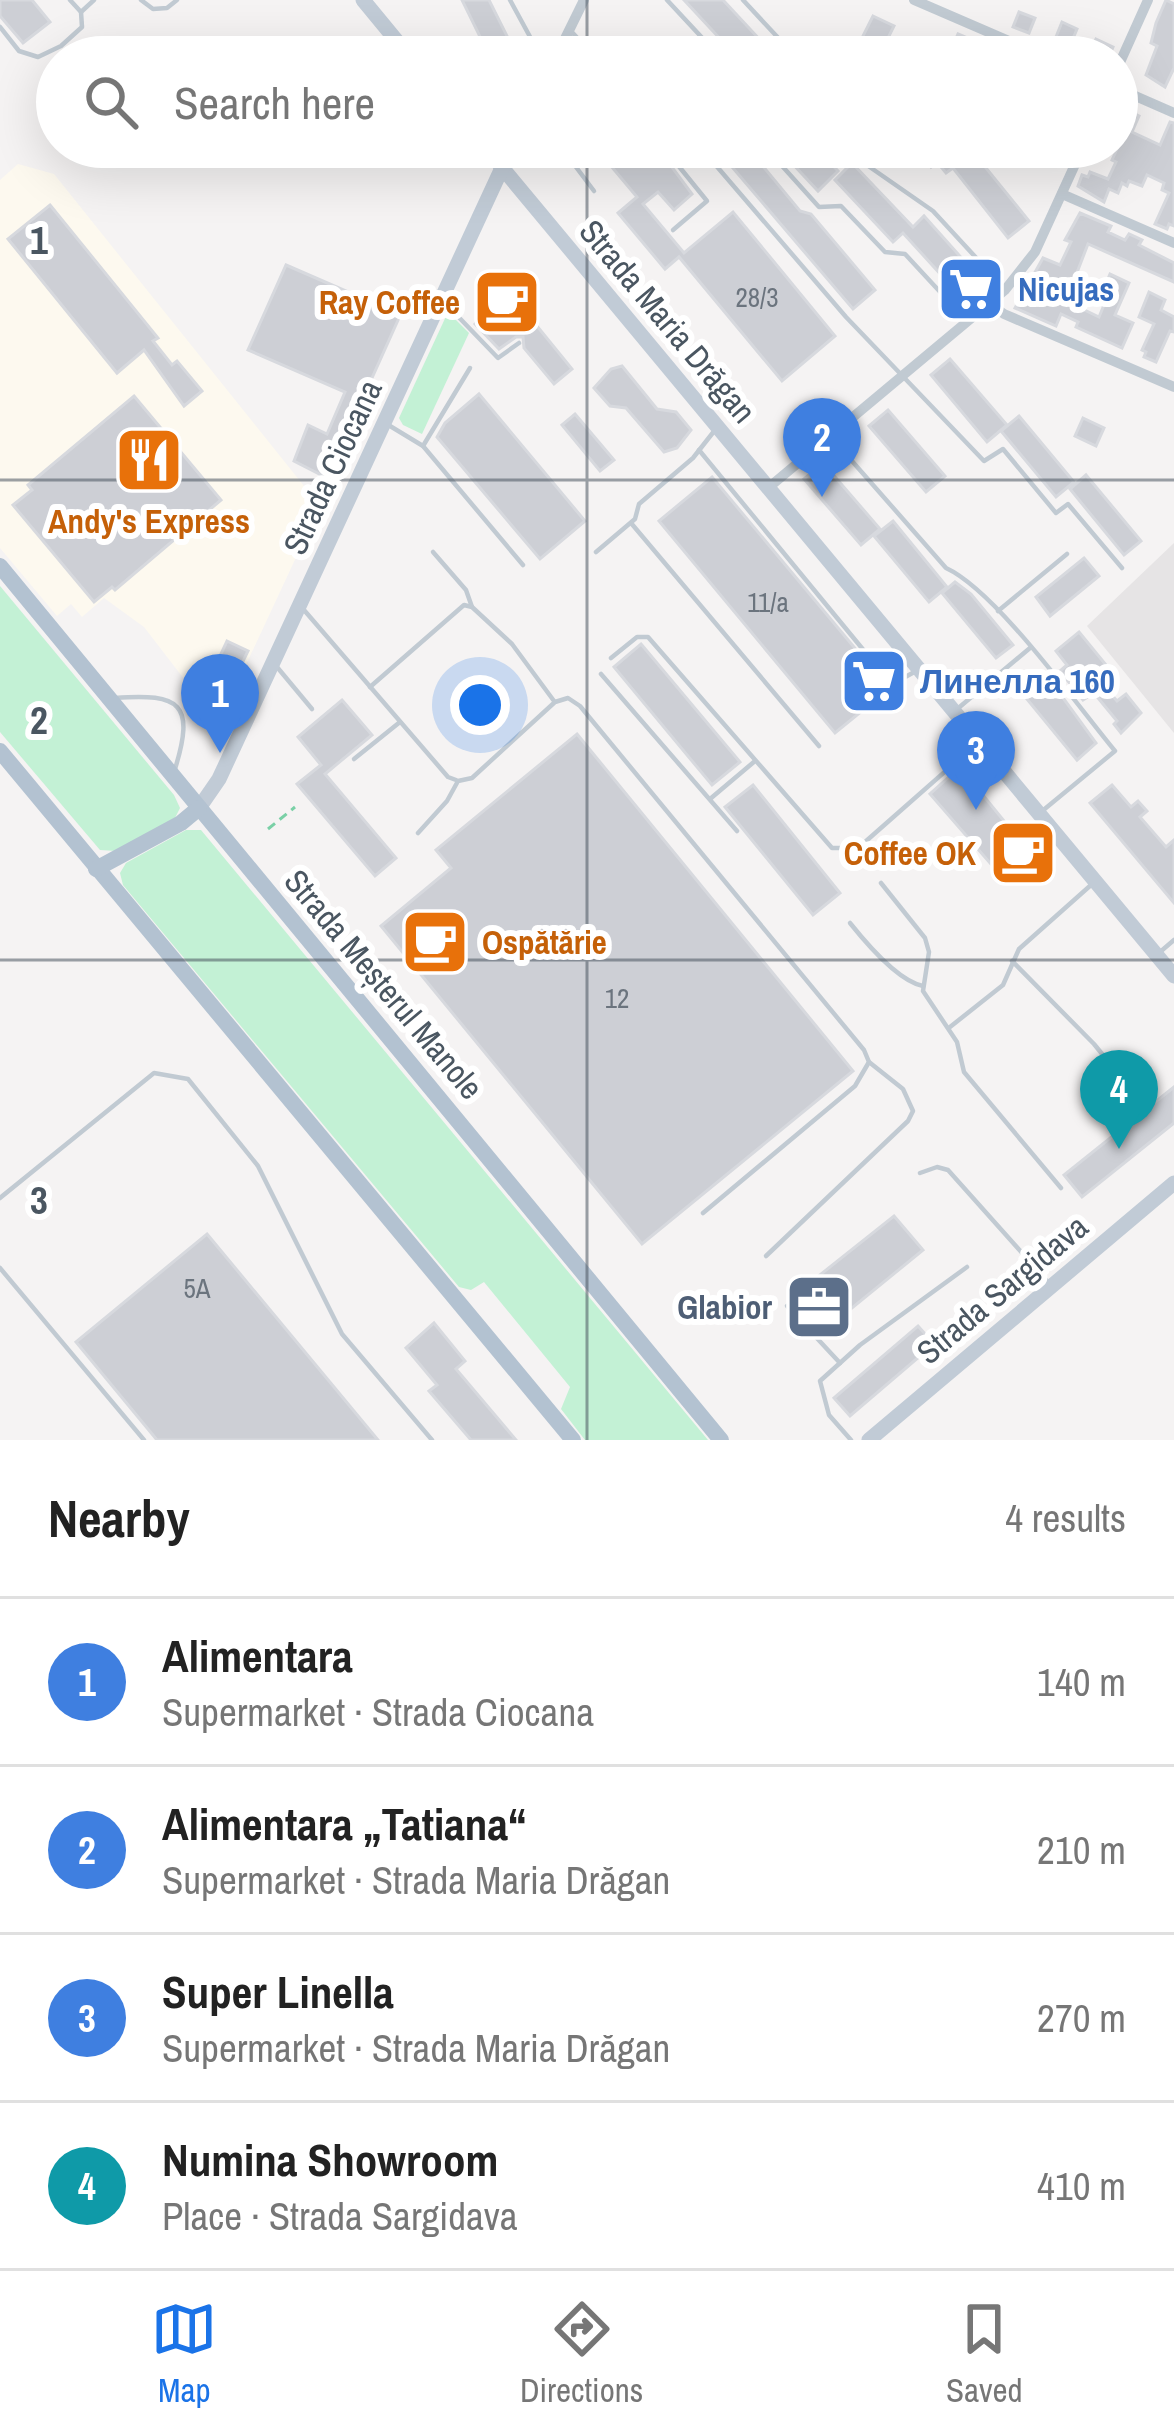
<!DOCTYPE html>
<html lang="en">
<head>
<meta charset="utf-8">
<style>
  body { margin:0; font-family:"Archivo Narrow",sans-serif; background:#f6f6f6; color:#222 }
  .you { position:absolute; left:480px; top:705px; width:42px; height:42px; margin:-30px; border:9px solid #fff; border-radius:50%; background:#1a73e8; box-shadow:0 0 0 18px #1a73e833 }
  .badge { display:grid; place-items:center; width:78px; height:78px; border-radius:50%; background:#1a73e8; color:#fff; font-size:39px; font-weight:700 }
  .pin { position:absolute; translate:-50% -99px; filter:drop-shadow(0 3px 6px #0008) }
  .pin::after { content:''; position:absolute; top:63px; width:42px; height:36px; background:inherit; clip-path:polygon(0 0,100% 0,50% 100%) }
  .list { margin:0; padding:0; list-style:none }
  h2 { display:flex; justify-content:space-between; align-items:center; height:156px; margin:0; padding:0 48px; font-size:51px }
  h2 small { font-size:39px; font-weight:400; color:#767676 }
  .list li { display:grid; grid-template-columns:78px 1fr auto; gap:36px; align-items:center; box-sizing:border-box; height:168px; padding:0 48px; border-top:3px solid #e0e0e0 }
  .list b { display:block; font-size:45px; white-space:nowrap }
  .list p { margin:0; font-size:39px; white-space:nowrap; color:#767676 }
  .list em { font-size:39px; font-style:normal; color:#767676 }
  .icon { flex:none; width:66px; height:66px; fill:none; stroke:currentColor; stroke-width:2; stroke-linecap:round; stroke-linejoin:round }
  .map { position:relative; flex:none; width:1174px; height:1440px; overflow:hidden }
  .search { position:absolute; background:#fff; box-shadow:0 12px 48px #0002; left:36px; right:36px; top:36px; height:132px; display:flex; align-items:center; gap:30px; box-sizing:border-box; padding:0 42px; border-radius:66px; color:#767676; font-size:45px }
  .sheet { height:828px; background:#fff }
  nav { display:flex; justify-content:space-around; align-items:center; box-sizing:border-box; height:168px; border-top:3px solid #e0e0e0; background:#fff; font-size:33px; color:#767676 }
  nav a { display:grid; justify-items:center; gap:6px }
  nav .on { color:#1a73e8 }
  .map>svg:first-child { display:block }
</style>
</head>
<body>
<div class="map">
<svg width="1174" height="1440" viewBox="0 0 1174 1440">
  <rect width="100%" height="100%" fill="#f5f3f3"/>
  <!-- commercial -->
  <polygon fill="#fdf9ef" points="18,164 54,174 320,506 224,712 231,715 221,736 204,716 211,714 144,627 104,598 82,617 71,604 57,616 0,548 0,180"/>
  <!-- education -->
  <polygon fill="#e6e4e5" points="1174,543 1174,733 1087,626"/>
  <!-- green -->
  <g fill="#c3f1d5">
    <polygon points="448,312 469,333 422,434 403,425 399,418"/>
    <polygon points="0,586 174,795 180,808 175,818 116,851 100,850 0,732"/>
    <polygon points="186,830 201,830 708,1440 585,1440 561,1409 570,1387 484,1282 471,1290 459,1287 123,885 120,873 126,863"/>
  </g>
  <!-- building -->
  <g fill="#cdcfd5" stroke="#d7d9de" stroke-width="3">
    <polygon points="0,0 32,0 50,22 23,43 0,16"/>
    <polygon points="462,0 489,0 510,42 488,53"/>
    <polygon points="684,0 723,0 776,57 737,57"/>
    <polygon points="1166,0 1174,4 1174,68 1165,87 1146,75 1157,46 1151,43 1156,23"/>
    <polygon points="1019,12 1035,18 1029,33 1013,27"/>
    <polygon points="873,16 894,26 882,50 861,40"/>
    <polygon points="1062,22 1077,29 1069,48 1054,42"/>
    <polygon points="958,34 979,43 972,57 951,50"/>
    <polygon points="1096,39 1113,47 1109,57 1088,57"/>
    <polygon points="1117,105 1139,116 1132,132 1160,145 1170,122 1174,123 1174,226 1169,224 1167,229 1155,224 1169,193 1162,190 1164,183 1147,175 1142,186 1129,181 1127,186 1122,183 1118,193 1109,189 1104,202 1078,186 1082,175 1088,177 1090,172 1108,179 1116,162 1112,160 1117,149"/>
    <polygon points="595,147 657,147 692,194 674,210 658,192 643,204 684,253 733,212 835,336 782,381 679,257 665,269 618,213 637,197"/>
    <polygon points="715,147 747,147 800,211 811,214 875,290 853,309"/>
    <polygon points="777,147 815,147 838,171 818,191"/>
    <polygon points="915,147 969,147 1029,221 1008,238 953,168 946,173 937,162 931,167"/>
    <polygon points="852,163 913,227 924,216 983,282 964,300 903,233 893,242 835,180"/>
    <polygon points="50,205 158,338 153,341 172,365 177,361 202,391 184,406 144,350 117,373 8,239"/>
    <polygon points="1080,213 1111,226 1108,232 1125,240 1129,234 1142,240 1139,245 1174,263 1174,282 1088,244 1066,301 1099,317 1111,288 1105,286 1110,274 1129,283 1115,315 1133,323 1122,348 1076,327 1078,322 1061,314 1056,326 1015,308 1043,258 1060,265 1071,242 1065,240"/>
    <polygon points="286,265 378,305 381,299 403,309 327,478 294,461 308,425 327,434 345,392 248,350"/>
    <polygon points="506,288 572,369 554,384 524,348 523,337 516,337 499,349 475,324"/>
    <polygon points="1149,292 1165,300 1161,310 1174,317 1174,332 1170,331 1156,362 1144,357 1146,352 1142,350 1154,324 1139,317"/>
    <polygon points="950,359 1007,425 987,442 931,375"/>
    <polygon points="622,366 657,409 676,412 691,430 677,448 664,452 626,408 610,406 594,388 611,369"/>
    <polygon points="479,394 585,521 540,559 437,437 445,423"/>
    <polygon points="134,396 221,500 115,590 112,587 94,602 13,505 32,490 28,485"/>
    <polygon points="888,410 945,476 926,492 869,426"/>
    <polygon points="575,414 614,460 600,471 562,425"/>
    <polygon points="1019,416 1074,482 1056,497 1001,431"/>
    <polygon points="1083,418 1104,428 1096,446 1075,436"/>
    <polygon points="823,463 880,529 861,545 804,479"/>
    <polygon points="1086,475 1141,541 1124,555 1070,489"/>
    <polygon points="712,477 889,689 835,733 659,521"/>
    <polygon points="893,521 947,587 929,602 874,536"/>
    <polygon points="1084,558 1099,576 1050,616 1036,597"/>
    <polygon points="955,582 971,594 1013,645 996,658 942,593"/>
    <polygon points="1079,632 1115,676 1103,685 1117,701 1126,694 1141,713 1121,733 1114,724 1117,721 1094,693 1083,700 1060,671 1067,665 1056,651"/>
    <polygon points="227,641 248,651 234,680 213,671"/>
    <polygon points="641,644 740,762 712,785 614,667"/>
    <polygon points="1042,677 1046,682 1050,680 1096,743 1077,760 1022,693"/>
    <polygon points="342,700 372,735 325,774 396,858 375,876 297,784 321,765 298,737"/>
    <polygon points="577,734 853,1071 642,1244 381,926 451,868 436,850"/>
    <polygon points="960,767 1031,854 1003,878 930,794"/>
    <polygon points="753,785 840,893 813,915 725,807"/>
    <polygon points="1112,785 1131,807 1138,801 1147,811 1140,817 1166,847 1174,840 1174,903 1090,803"/>
    <polygon points="1174,1087 1174,1123 1082,1197 1064,1175"/>
    <polygon points="894,1216 923,1250 825,1330 796,1294"/>
    <polygon points="207,1234 378,1440 157,1440 76,1342"/>
    <polygon points="434,1323 465,1361 456,1369 516,1440 471,1440 429,1391 437,1385 406,1348"/>
    <polygon points="918,1326 934,1344 850,1416 834,1398"/>
  </g>
  <g fill="none" stroke-linecap="round" stroke-linejoin="round">
    <!-- path -->
    <polyline stroke="#7ad0a6" stroke-width="3" stroke-dasharray="9 6" stroke-linecap="butt" points="268,829 295,807"/>
    <!-- lane -->
    <g stroke="#c1cad2" stroke-width="4.5">
      <polyline points="141,0 153,9 167,8 177,0"/>
      <polyline points="510,0 541,57"/>
      <polyline points="667,0 720,57"/>
      <polyline points="743,0 796,57"/>
      <polyline points="81,12 94,0"/>
      <polyline points="0,27 19,51 38,57 61,46 82,27 81,12 70,0"/>
      <polyline points="570,30 595,57"/>
      <polyline points="561,147 594,191"/>
      <polyline points="671,147 677,164 707,201 673,230"/>
      <polyline points="765,147 819,207 841,206 885,252 905,254 967,321"/>
      <polyline points="841,147 933,211 1004,288"/>
      <polyline points="707,155 846,317 984,461 1003,449 1056,513 1068,504 1122,568"/>
      <polyline points="446,304 498,358 519,343"/>
      <polyline points="390,426 423,446 523,565"/>
      <path d="M830,436L946,568C996,591 1076,704 1115,751L1041,812"/>
      <polyline points="423,446 470,368"/>
      <polyline points="699,450 884,675 898,681 918,670"/>
      <polyline points="631,523 819,746"/>
      <polyline points="433,552 466,590 472,607"/>
      <polyline points="596,552 635,519 639,504 693,458 715,430"/>
      <polyline points="304,610 448,777 456,780"/>
      <polyline points="998,611 1067,554"/>
      <polyline points="611,658 637,637 648,637 832,848 854,848 865,842 974,746"/>
      <polyline points="277,667 312,709"/>
      <polyline points="601,674 737,831"/>
      <polyline points="370,687 464,605 472,607 512,644 554,701"/>
      <path d="M115,698C181,693 195,704 175,769"/>
      <polyline points="956,710 1030,648"/>
      <polyline points="354,759 400,722"/>
      <polyline points="710,799 755,761"/>
      <polyline points="418,833 447,801 458,781 472,778 555,702 568,698 580,706 864,1050 869,1062 855,1086 703,1213"/>
      <polyline points="881,883 925,938 929,952 923,991 957,1042 964,1072 1061,1188"/>
      <path d="M850,923C866,943 898,981 923,986"/>
      <polyline points="1160,952 1174,940"/>
      <polyline points="1012,961 1094,1044 1137,1097"/>
      <polyline points="950,1027 1003,985 1019,949 1091,885"/>
      <polyline points="920,1173 937,1167 948,1170 1048,1282"/>
      <polyline points="0,1198 154,1073 188,1079 258,1166 342,1334 432,1440"/>
      <polyline points="766,1256 908,1121 913,1111 903,1089 869,1062"/>
      <polyline points="0,1268 144,1440"/>
      <polyline points="787,1306 840,1363"/>
      <polyline points="851,1440 829,1415 820,1381 860,1345 967,1267"/>
    </g>
    <!-- street -->
    <g stroke="#c1cad2" stroke-width="10">
      <polyline points="914,0 1046,57"/>
      <polyline points="556,57 584,0"/>
      <polyline points="1117,69 1148,0"/>
      <polyline points="1117,88 1174,113"/>
      <polyline points="502,168 512,147"/>
      <polyline points="1062,194 1174,243"/>
      <polyline points="990,304 1004,314 1174,387"/>
      <polyline points="768,488 1005,290 1035,252 1083,147"/>
    </g>
    <!-- secondary -->
    <g stroke="#c1cbd6" stroke-width="15">
      <polyline points="363,0 410,57"/>
      <polyline points="485,147 1174,976"/>
      <polyline points="199,808 219,779 502,168"/>
      <polyline points="869,1440 1174,1183"/>
    </g>
    <!-- primary -->
    <g stroke="#b3c2d1" stroke-width="16">
      <polyline points="0,566 721,1440"/>
      <polyline points="0,751 573,1440"/>
      <polyline points="96,869 181,823 199,808"/>
    </g>
  </g>
  <!-- grid -->
  <path fill="none" stroke="#4a5661" stroke-width="3" stroke-opacity="0.55" d="M587,0V57M587,147V1440M0,480H1174M0,960H1174"/>
  <!-- icons -->
  <defs>
    <symbol id="supermarket-square" viewBox="-11 -11 22 22"><rect x="-9" y="-9" width="18" height="18" rx="4" fill="#3f7fe0" stroke="#fff"/><path d="M-6-5.5h2.5l.6 2H6L4.5 2H-2.5L-4.4-4H-6ZM-1.5 3.2a1.3 1.3 0 1 0 .1 0ZM3 3.2a1.3 1.3 0 1 0 .1 0Z" fill="#fff"/></symbol>
    <symbol id="cafe-square" viewBox="-11 -11 22 22"><rect x="-9" y="-9" width="18" height="18" rx="4" fill="#e8710a" stroke="#fff"/><path d="M-5.5-4.5H6V0H3Q3 3.5 0 3.5H-2.5Q-5.5 3.5-5.5 0ZM3-3.2v2h1.7v-2ZM-6 4.5H4V6H-6Z" fill="#fff"/></symbol>
    <symbol id="restaurant-square" viewBox="-11 -11 22 22"><rect x="-9" y="-9" width="18" height="18" rx="4" fill="#e8710a" stroke="#fff"/><path d="M-5-6h1v4h1v-4h1v4h1v-4h1v5L-1.5 .5V6h-2V.5L-5-1ZM5-6V6H3V1.5H1.5Q1.5-4 5-6Z" fill="#fff"/></symbol>
    <symbol id="office-square" viewBox="-11 -11 22 22"><rect x="-9" y="-9" width="18" height="18" rx="4" fill="#5c6f8a" stroke="#fff"/><path d="M-6-3h4V-5.5h4V-3h4V5H-6ZM-1-4.5V-3h2v-1.5ZM-6 0V1H6V0Z" fill="#fff"/></symbol>
  </defs>
  <g fill-rule="evenodd">
    <use href="#supermarket-square" x="933" y="251" width="76" height="76"/>
    <use href="#cafe-square" x="469" y="264" width="76" height="76"/>
    <use href="#restaurant-square" x="111" y="422" width="76" height="76"/>
    <use href="#supermarket-square" x="836" y="643" width="76" height="76"/>
    <use href="#cafe-square" x="985" y="815" width="76" height="76"/>
    <use href="#cafe-square" x="397" y="904" width="76" height="76"/>
    <use href="#office-square" x="781" y="1269" width="76" height="76"/>
  </g>
  <g text-anchor="middle" dominant-baseline="central" stroke-width="12" stroke-linejoin="round" paint-order="stroke">
    <!-- number labels -->
    <g font-size="27" fill="#6b747e">
      <text x="757" y="297">28/3</text>
      <text x="768" y="602">11/a</text>
      <text x="617" y="998">12</text>
      <text x="197" y="1288">5A</text>
    </g>
    <!-- shop labels -->
    <g font-size="33" font-weight="bold" fill="#366cbe" stroke="#fff" text-anchor="start">
      <text x="1018" y="289">Nicujas</text>
      <text x="920" y="681">Линелла 160</text>
    </g>
    <!-- food labels -->
    <g font-size="33" font-weight="bold" fill="#c56008" stroke="#fff" text-anchor="end">
      <text x="460" y="302">Ray Coffee</text>
      <text x="149" y="521" text-anchor="middle">Andy's Express</text>
      <text x="976" y="853">Coffee OK</text>
      <text x="482" y="942" text-anchor="start">Ospătărie</text>
    </g>
    <!-- street labels -->
    <g font-size="33" fill="#4a5661" stroke="#fff">
      <text transform="translate(668 321) rotate(50)">Strada Maria Drăgan</text>
      <text transform="translate(332 467) rotate(-65)">Strada Ciocana</text>
      <text transform="translate(384 984) rotate(50)">Strada Meșterul Manole</text>
      <text transform="translate(1002 1289) rotate(-40)">Strada Sargidava</text>
    </g>
    <!-- service labels -->
    <g font-size="33" font-weight="bold" fill="#4e5e75" stroke="#fff" text-anchor="end">
      <text x="772" y="1307">Glabior</text>
    </g>
  </g>
  <g font-size="39" text-anchor="middle" font-weight="bold" fill="#4a5661" stroke="#fff" stroke-width="12" stroke-linejoin="round" paint-order="stroke">
    <text x="39" y="254">1</text>
    <text x="39" y="734">2</text>
    <text x="39" y="1214">3</text>
  </g>
</svg>
<div class="you"></div>
<div class="pin badge" style="left:220px;top:753px;background:#3f7fe0">1</div>
<div class="pin badge" style="left:822px;top:497px;background:#3f7fe0">2</div>
<div class="pin badge" style="left:976px;top:810px;background:#3f7fe0">3</div>
<div class="pin badge" style="left:1119px;top:1149px;background:#0f9aa8">4</div>
<div class="search"><svg class="icon" aria-label="search" viewBox="0 0 24 24"><circle cx="10" cy="10" r="6"/><path d="M15 15l6 6"/></svg>Search here</div>
</div>
<section class="sheet">
<h2>Nearby<small>4 results</small></h2>
<ul class="list">
<li><span class="badge" style="background:#3f7fe0">1</span><div><b>Alimentara</b><p>Supermarket · Strada Ciocana</p></div><em>140 m</em></li>
<li><span class="badge" style="background:#3f7fe0">2</span><div><b>Alimentara „Tatiana“</b><p>Supermarket · Strada Maria Drăgan</p></div><em>210 m</em></li>
<li><span class="badge" style="background:#3f7fe0">3</span><div><b>Super Linella</b><p>Supermarket · Strada Maria Drăgan</p></div><em>270 m</em></li>
<li><span class="badge" style="background:#0f9aa8">4</span><div><b>Numina Showroom</b><p>Place · Strada Sargidava</p></div><em>410 m</em></li>
</ul>
</section>
<nav>
<a class="on"><svg class="icon" aria-label="map" viewBox="0 0 24 24"><path d="M3 6l6-2 6 2 6-2v14l-6 2-6-2-6 2zM9 4v14M15 6v14"/></svg>Map</a>
<a><svg class="icon" aria-label="directions" viewBox="0 0 24 24"><path d="M12 3l9 9-9 9-9-9zM9 14v-3h6M13 9l2 2-2 2"/></svg>Directions</a>
<a><svg class="icon" aria-label="saved" viewBox="0 0 24 24"><path d="M7 4h10v16l-5-4-5 4z"/></svg>Saved</a>
</nav>
</body>
</html>
